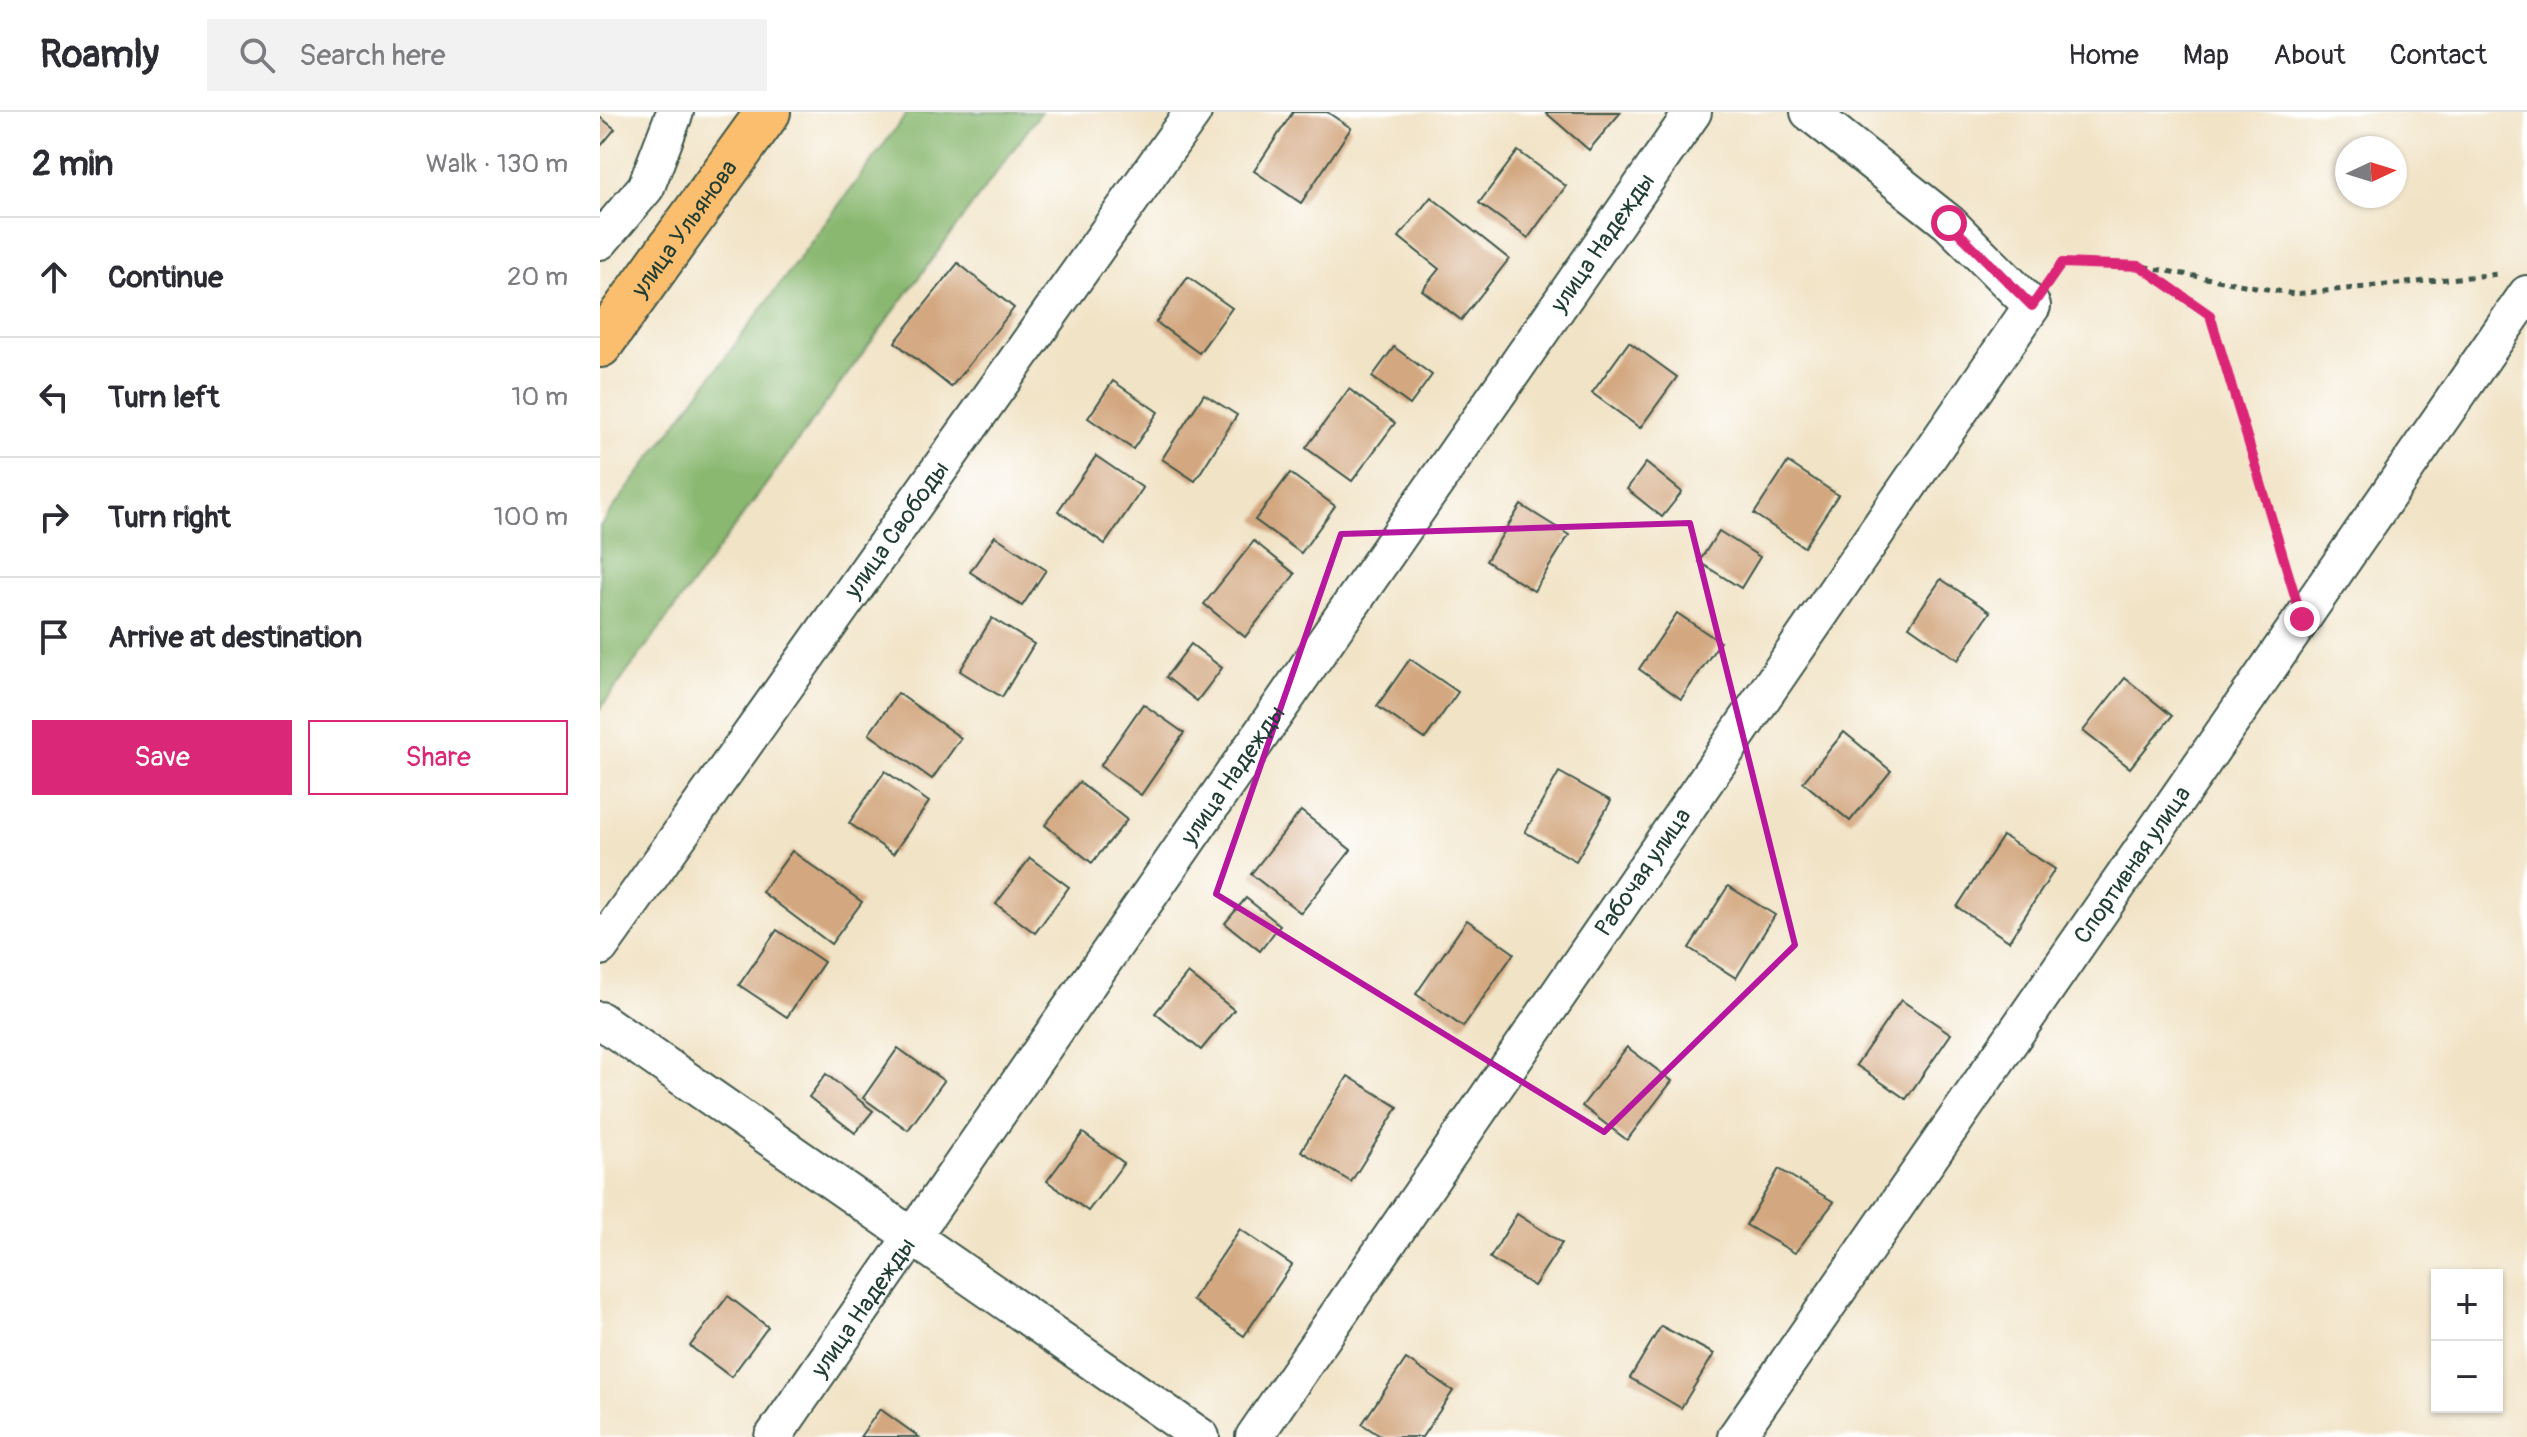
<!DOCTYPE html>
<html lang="en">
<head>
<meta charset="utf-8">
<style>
  body { margin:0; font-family:Pangolin,sans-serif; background:#f2f2f3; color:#2b2b33 }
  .controls { position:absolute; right:24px; bottom:24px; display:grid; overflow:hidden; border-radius:0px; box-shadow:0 2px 6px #0004 }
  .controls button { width:72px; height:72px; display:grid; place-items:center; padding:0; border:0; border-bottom:2px solid #e1e1e2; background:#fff; color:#2b2b33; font:40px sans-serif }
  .compass { position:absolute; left:1735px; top:24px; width:72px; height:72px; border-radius:50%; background:#fff; box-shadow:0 2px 6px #0004; rotate:86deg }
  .stop { position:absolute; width:24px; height:24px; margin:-18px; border:6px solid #db2777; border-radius:50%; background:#fff }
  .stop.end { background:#db2777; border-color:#fff; box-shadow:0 2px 8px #0008 }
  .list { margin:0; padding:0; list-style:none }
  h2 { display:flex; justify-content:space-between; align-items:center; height:104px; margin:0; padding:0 32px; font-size:34px }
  h2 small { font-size:26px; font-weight:400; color:#7c7c81 }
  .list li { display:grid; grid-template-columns:52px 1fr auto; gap:24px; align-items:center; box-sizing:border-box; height:120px; padding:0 32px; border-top:2px solid #e1e1e2 }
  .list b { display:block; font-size:30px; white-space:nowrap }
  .list em { font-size:26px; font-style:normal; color:#7c7c81 }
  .actions { display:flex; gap:16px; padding:24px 32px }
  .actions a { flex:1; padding:18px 0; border:2px solid #db2777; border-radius:0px; text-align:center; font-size:28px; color:#db2777 }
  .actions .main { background:#db2777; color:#fff }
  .icon { flex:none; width:44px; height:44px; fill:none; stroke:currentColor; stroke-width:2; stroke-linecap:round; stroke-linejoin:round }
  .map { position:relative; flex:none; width:1927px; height:1325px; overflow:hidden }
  header { display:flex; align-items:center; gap:48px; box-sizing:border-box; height:112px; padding:0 40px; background:#fff; border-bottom:2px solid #e1e1e2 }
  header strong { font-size:38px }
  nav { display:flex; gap:44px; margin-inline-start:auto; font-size:28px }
  .search { width:560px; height:72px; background:#f2f2f3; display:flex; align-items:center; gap:20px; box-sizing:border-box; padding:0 28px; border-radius:0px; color:#7c7c81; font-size:30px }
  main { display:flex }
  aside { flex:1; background:#fff }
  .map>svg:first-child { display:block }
</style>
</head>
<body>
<header>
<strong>Roamly</strong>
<div class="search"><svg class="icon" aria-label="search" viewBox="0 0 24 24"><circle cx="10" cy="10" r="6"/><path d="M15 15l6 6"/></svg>Search here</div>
<nav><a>Home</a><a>Map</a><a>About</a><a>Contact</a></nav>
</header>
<main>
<aside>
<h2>2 min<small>Walk · 130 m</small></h2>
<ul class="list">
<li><svg class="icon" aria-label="ahead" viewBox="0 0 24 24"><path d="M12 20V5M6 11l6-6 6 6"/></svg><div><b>Continue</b></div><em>20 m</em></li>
<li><svg class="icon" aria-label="left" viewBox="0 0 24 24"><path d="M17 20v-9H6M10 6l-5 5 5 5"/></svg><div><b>Turn left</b></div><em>10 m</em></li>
<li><svg class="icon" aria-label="right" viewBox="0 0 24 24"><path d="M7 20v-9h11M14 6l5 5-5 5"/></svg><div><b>Turn right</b></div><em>100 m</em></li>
<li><svg class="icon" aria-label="arrive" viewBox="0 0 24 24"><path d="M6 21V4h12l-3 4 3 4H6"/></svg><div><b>Arrive at destination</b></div></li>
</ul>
<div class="actions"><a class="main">Save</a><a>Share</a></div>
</aside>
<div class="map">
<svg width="1927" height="1325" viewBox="0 0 1927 1325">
  <rect width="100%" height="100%" fill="#fff"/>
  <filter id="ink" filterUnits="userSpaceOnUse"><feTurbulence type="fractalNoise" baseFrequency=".0125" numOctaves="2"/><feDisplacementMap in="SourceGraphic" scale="16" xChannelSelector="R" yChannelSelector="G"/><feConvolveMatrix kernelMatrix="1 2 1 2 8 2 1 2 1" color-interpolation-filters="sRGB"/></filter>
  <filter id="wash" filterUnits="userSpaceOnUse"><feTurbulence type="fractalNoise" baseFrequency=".006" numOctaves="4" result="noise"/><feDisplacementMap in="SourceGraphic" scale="32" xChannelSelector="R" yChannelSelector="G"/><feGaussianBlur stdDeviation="1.8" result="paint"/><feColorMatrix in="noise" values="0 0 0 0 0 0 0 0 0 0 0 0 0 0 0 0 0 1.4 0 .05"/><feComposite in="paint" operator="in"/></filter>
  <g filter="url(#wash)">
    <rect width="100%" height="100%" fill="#f1e3c6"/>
    <!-- forest -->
    <polygon fill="#8ab871" stroke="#547a52" stroke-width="2" points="308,0 441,0 0,597 0,414"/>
    <g id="blocks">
      <!-- building -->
      <g fill="#d3a780">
        <polygon points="693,0 727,0 751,16 701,91 654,59"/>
        <polygon points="945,0 1021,0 989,38"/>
        <polygon points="0,5 15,17 0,35"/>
        <polygon points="918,39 966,74 928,126 879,91"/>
        <polygon points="831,85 909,147 861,208 822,178 839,157 799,125"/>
        <polygon points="358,151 414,196 351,275 295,230"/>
        <polygon points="588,165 632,196 599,241 556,210"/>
        <polygon points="1029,230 1077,265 1040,316 992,281"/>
        <polygon points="794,235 832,263 810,293 772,265"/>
        <polygon points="513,269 558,300 533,337 488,306"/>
        <polygon points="749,277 795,311 752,369 706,336"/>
        <polygon points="604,282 637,303 595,369 562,347"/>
        <polygon points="496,344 543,376 505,432 458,399"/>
        <polygon points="1188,350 1238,383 1204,435 1154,402"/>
        <polygon points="1046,351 1082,380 1062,405 1027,377"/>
        <polygon points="690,361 735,394 701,441 655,408"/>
        <polygon points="921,393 969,423 934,479 886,449"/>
        <polygon points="1119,419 1160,445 1141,476 1099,450"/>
        <polygon points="395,424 446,458 422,494 370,460"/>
        <polygon points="654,429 695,462 645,525 604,492"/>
        <polygon points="1341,467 1390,500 1358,548 1309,514"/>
        <polygon points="1077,501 1120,530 1081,587 1039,557"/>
        <polygon points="392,506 434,532 402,585 360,559"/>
        <polygon points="591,532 622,556 597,589 566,565"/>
        <polygon points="810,547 858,580 825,627 777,594"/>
        <polygon points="1525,566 1572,604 1530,656 1483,619"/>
        <polygon points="298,581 361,626 332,667 269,622"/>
        <polygon points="543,592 584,621 541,683 500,654"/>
        <polygon points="1244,620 1291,659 1250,709 1203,670"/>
        <polygon points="285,659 329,690 293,742 249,711"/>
        <polygon points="959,660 1011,689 976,749 925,720"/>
        <polygon points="479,670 527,708 492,751 445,713"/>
        <polygon points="701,699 751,738 701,801 651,762"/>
        <polygon points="1403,724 1455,757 1409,829 1357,795"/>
        <polygon points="192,739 262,790 231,832 162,780"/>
        <polygon points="430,746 469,775 435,821 396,792"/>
        <polygon points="1128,774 1175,803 1136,866 1089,836"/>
        <polygon points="646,786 680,813 660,839 625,811"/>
        <polygon points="867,808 914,841 863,915 816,882"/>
        <polygon points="177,818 224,850 187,905 139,873"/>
        <polygon points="588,861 634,898 601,938 555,901"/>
        <polygon points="1301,888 1351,922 1306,987 1256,953"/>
        <polygon points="1027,935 1072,969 1027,1028 982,994"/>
        <polygon points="298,936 344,969 308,1018 263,986"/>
        <polygon points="226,962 273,999 255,1021 209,985"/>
        <polygon points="748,964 798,995 751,1070 701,1039"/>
        <polygon points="483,1021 524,1051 488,1099 447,1069"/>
        <polygon points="1179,1057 1234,1090 1195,1141 1146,1113"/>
        <polygon points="917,1102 962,1131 934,1174 890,1146"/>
        <polygon points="640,1117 692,1153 644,1224 592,1188"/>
        <polygon points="128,1184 168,1215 131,1265 90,1234"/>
        <polygon points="1061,1214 1114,1242 1081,1296 1030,1266"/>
        <polygon points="806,1247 853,1279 822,1325 782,1325 762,1312"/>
        <polygon points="280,1297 319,1325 260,1325"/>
      </g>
    </g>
  </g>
  <g filter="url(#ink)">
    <use href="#blocks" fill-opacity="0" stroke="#3e564a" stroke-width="2"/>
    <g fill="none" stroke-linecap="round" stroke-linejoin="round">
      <defs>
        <g id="minor">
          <polyline points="0,129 46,75 75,0"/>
          <path id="s1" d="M0,835L593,0"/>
          <polyline points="0,908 601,1325"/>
          <path id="s2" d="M173,1325L1093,0"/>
          <path id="s3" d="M654,1325L1432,194L1349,111L1209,0"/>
          <path id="s4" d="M1136,1325L1927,182"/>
        </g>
        <g id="major">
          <path id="s5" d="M0,233L168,0"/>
        </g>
      </defs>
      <!-- minor casing -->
      <use href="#minor" stroke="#3e564a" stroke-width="40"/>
      <!-- major casing -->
      <use href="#major" stroke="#3e564a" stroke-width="48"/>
      <!-- path -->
      <g stroke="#3e564a" stroke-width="5" stroke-dasharray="6 6" stroke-linecap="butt">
        <polyline points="1545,155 1694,182 1899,162"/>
        <polyline points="1452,166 1462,151 1540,154 1610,203 1690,468"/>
      </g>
      <!-- minor -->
      <use href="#minor" stroke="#fff" stroke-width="36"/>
      <!-- major -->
      <use href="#major" stroke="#fabe6e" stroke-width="44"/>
    </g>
  </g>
  <g fill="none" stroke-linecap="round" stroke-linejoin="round" filter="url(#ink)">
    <!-- route -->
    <polyline stroke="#db2777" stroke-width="10" points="1349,111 1432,194 1462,151 1540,154 1610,203 1702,507"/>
  </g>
  <!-- marked area -->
  <path fill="none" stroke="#b5179e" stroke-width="6" stroke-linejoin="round" d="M1090,411L1195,833L1004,1020L616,782L741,422Z"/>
  <g text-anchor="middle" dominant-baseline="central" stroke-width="7" stroke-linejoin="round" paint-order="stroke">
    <!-- street labels -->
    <g font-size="24" fill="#1f3d34" stroke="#fff">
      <text stroke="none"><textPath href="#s5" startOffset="144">улица Ульянова</textPath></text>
      <text stroke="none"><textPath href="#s2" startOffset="1454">улица Надежды</textPath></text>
      <text stroke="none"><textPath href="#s1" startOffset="512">улица Свободы</textPath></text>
      <text stroke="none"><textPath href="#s2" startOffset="806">улица Надежды</textPath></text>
      <text stroke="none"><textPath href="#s4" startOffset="696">Спортивная улица</textPath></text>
      <text stroke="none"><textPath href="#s3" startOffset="686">Рабочая улица</textPath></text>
      <text stroke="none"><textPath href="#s2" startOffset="158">улица Надежды</textPath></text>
    </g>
  </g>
</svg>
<div class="controls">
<button>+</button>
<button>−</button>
</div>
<svg class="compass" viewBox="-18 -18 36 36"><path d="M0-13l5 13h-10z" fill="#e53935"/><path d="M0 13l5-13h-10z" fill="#7c7c81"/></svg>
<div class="stop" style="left:1349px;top:111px"></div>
<div class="stop end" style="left:1702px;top:507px"></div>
</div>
</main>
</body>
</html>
